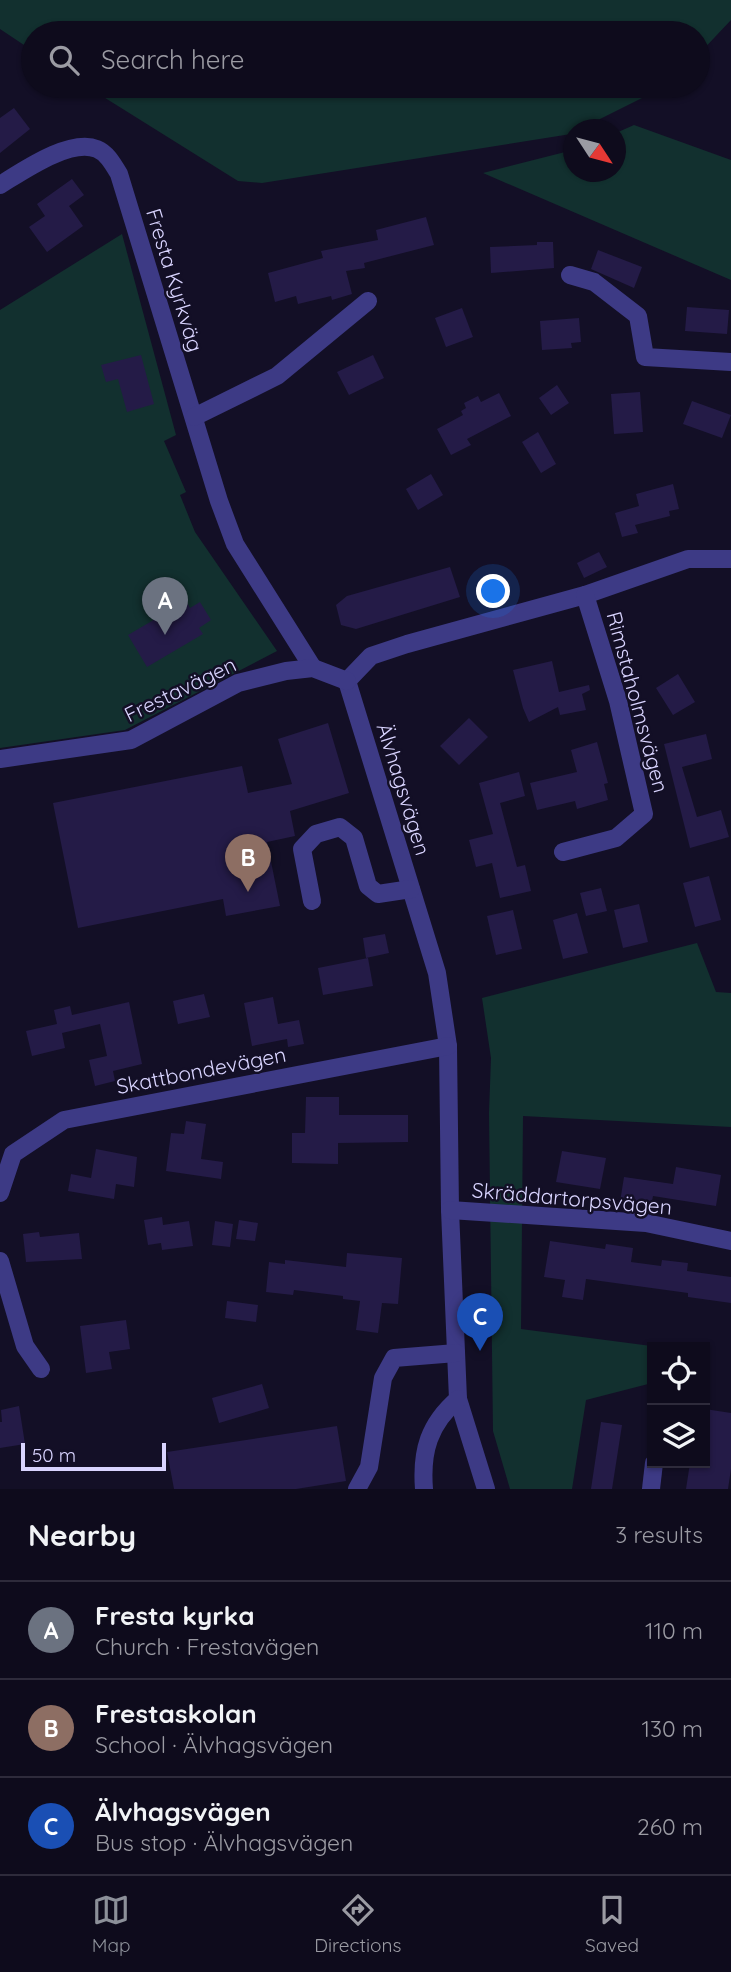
<!DOCTYPE html>
<html lang="en">
<head>
<meta charset="utf-8">
<style>
  body { margin:0; font-family:Quicksand,sans-serif; background:#1c1929; color:#f1f3f6 }
  .controls { position:absolute; right:21px; bottom:21px; display:grid; overflow:hidden; border-radius:0px; box-shadow:0 2px 5px #0004 }
  .controls button { width:63px; height:63px; display:grid; place-items:center; padding:0; border:0; border-bottom:2px solid #2e2b3b; background:#0e0b1c; color:#f1f3f6; font:35px sans-serif }
  .compass { position:absolute; left:563px; top:119px; width:63px; height:63px; border-radius:50%; background:#0e0b1c; box-shadow:0 2px 5px #0004; rotate:126deg }
  .scale { position:absolute; left:21px; bottom:18px; width:145px; box-sizing:border-box; padding-left:7px; border:4px solid #d9d4ff; border-top:0; font-size:19px; line-height:24px; white-space:nowrap; color:#d9d4ff; -webkit-text-stroke:5px #130f26; paint-order:stroke }
  .you { position:absolute; left:494px; top:592px; width:24px; height:24px; margin:-18px; border:5px solid #fff; border-radius:50%; background:#1a73e8; box-shadow:0 0 0 10px #1a73e833 }
  .badge { display:grid; place-items:center; width:46px; height:46px; border-radius:50%; background:#8c9099; color:#fff; font-size:23px; font-weight:700 }
  .pin { position:absolute; translate:-50% -58px; filter:drop-shadow(0 2px 4px #0008) }
  .pin::after { content:''; position:absolute; top:37px; width:24px; height:21px; background:inherit; clip-path:polygon(0 0,100% 0,50% 100%) }
  .list { margin:0; padding:0; list-style:none }
  h2 { display:flex; justify-content:space-between; align-items:center; height:91px; margin:0; padding:0 28px; font-size:30px }
  h2 small { font-size:23px; font-weight:400; color:#9b9ba3 }
  .list li { display:grid; grid-template-columns:46px 1fr auto; gap:21px; align-items:center; box-sizing:border-box; height:98px; padding:0 28px; border-top:2px solid #2e2b3b }
  .list b { display:block; font-size:26px; white-space:nowrap }
  .list p { margin:0; font-size:23px; white-space:nowrap; color:#9b9ba3 }
  .list em { font-size:23px; font-style:normal; color:#9b9ba3 }
  .icon { flex:none; width:38px; height:38px; fill:none; stroke:currentColor; stroke-width:2; stroke-linecap:round; stroke-linejoin:round }
  .map { position:relative; flex:none; width:731px; height:1489px; overflow:hidden }
  .search { position:absolute; background:#0e0b1c; box-shadow:0 2px 5px #0004; left:21px; right:21px; top:21px; height:77px; display:flex; align-items:center; gap:18px; box-sizing:border-box; padding:0 24px; border-radius:38px; color:#9b9ba3; font-size:26px }
  .sheet { height:385px; background:#0e0b1c }
  nav { display:flex; justify-content:space-around; align-items:center; box-sizing:border-box; height:98px; border-top:2px solid #2e2b3b; background:#0e0b1c; font-size:19px; color:#9b9ba3 }
  nav a { display:grid; justify-items:center; gap:4px }
  nav .on { color:#8c9099 }
  .map>svg:first-child { display:block }
</style>
</head>
<body>
<div class="map">
<svg width="731" height="1489" viewBox="0 0 731 1489">
  <rect width="100%" height="100%" fill="#130f26"/>
  <!-- green -->
  <g fill="#12302f">
    <polygon points="0,0 731,0 731,20 698,55 698,33 33,33 33,51 0,29"/>
    <polygon points="86,86 666,86 580,129 574,130 571,134 262,183 238,181"/>
    <polygon points="634,125 731,160 731,280 483,173 573,150 574,172 616,172 616,133"/>
    <polygon points="122,234 176,435 164,441 186,492 180,495 195,532 277,651 125,730 0,748 0,310"/>
    <polygon points="697,943 716,992 731,993 731,1127 523,1116 521,1329 659,1347 652,1347 652,1383 586,1400 572,1489 510,1489 493,1431 489,1113 491,1058 482,998"/>
  </g>
  <!-- building -->
  <g fill="#241b47">
    <polygon points="14,108 30,129 0,153 0,118"/>
    <polygon points="72,179 84,195 69,206 83,226 47,252 29,227 45,216 37,204"/>
    <polygon points="426,217 434,245 364,263 365,268 346,271 352,294 332,300 331,296 298,304 296,296 275,302 268,273 323,258 321,251 378,240 376,230"/>
    <polygon points="537,242 553,242 554,268 491,273 490,247 537,245"/>
    <polygon points="598,250 642,267 634,288 591,269"/>
    <polygon points="687,307 729,310 727,334 685,331"/>
    <polygon points="462,308 473,337 446,347 435,318"/>
    <polygon points="579,318 581,342 571,343 572,348 542,350 540,321"/>
    <polygon points="141,355 154,404 127,412 118,379 106,382 101,365"/>
    <polygon points="373,355 384,378 349,395 337,372"/>
    <polygon points="557,385 569,403 551,415 539,398"/>
    <polygon points="640,392 643,432 614,434 611,394"/>
    <polygon points="499,393 511,416 467,439 471,445 451,455 437,429 463,415 461,411 466,408 464,403 478,396 481,402"/>
    <polygon points="692,401 731,415 722,438 683,424"/>
    <polygon points="538,432 556,464 541,473 522,442"/>
    <polygon points="431,474 443,495 418,510 406,489"/>
    <polygon points="673,484 679,509 669,511 670,516 635,525 638,533 622,537 615,513 639,506 636,494"/>
    <polygon points="599,552 607,567 584,578 577,563"/>
    <polygon points="450,567 460,597 356,629 341,625 336,605 347,596"/>
    <polygon points="186,601 190,608 200,602 211,620 199,628 203,634 147,667 128,635"/>
    <polygon points="552,661 559,692 589,685 590,690 582,694 586,710 560,715 558,707 529,722 523,708 513,670"/>
    <polygon points="678,674 695,702 673,715 656,688"/>
    <polygon points="469,718 488,737 459,765 440,746"/>
    <polygon points="328,723 349,793 290,811 295,836 267,842 280,906 226,916 223,899 78,928 53,803 242,766 248,793 292,784 278,739"/>
    <polygon points="706,734 712,759 682,767 697,817 721,810 729,837 690,848 664,744"/>
    <polygon points="597,742 608,783 604,784 608,800 577,809 575,801 537,810 530,783 577,772 571,750"/>
    <polygon points="519,772 525,796 500,803 517,867 525,865 531,891 500,898 492,863 476,867 469,840 493,834 479,783"/>
    <polygon points="709,876 721,920 695,927 683,883"/>
    <polygon points="601,888 607,911 586,916 580,893"/>
    <polygon points="639,904 648,942 623,948 614,910"/>
    <polygon points="513,910 522,949 496,955 487,916"/>
    <polygon points="577,913 588,953 563,959 553,920"/>
    <polygon points="385,934 389,953 366,958 363,938"/>
    <polygon points="368,958 373,986 323,995 318,968"/>
    <polygon points="204,994 210,1017 178,1024 173,1001"/>
    <polygon points="273,997 278,1024 299,1020 304,1044 288,1047 287,1039 252,1046 244,1003"/>
    <polygon points="129,1002 142,1064 113,1071 115,1081 95,1086 89,1060 107,1056 100,1024 62,1033 65,1048 32,1056 26,1031 57,1024 54,1010 70,1006 72,1015"/>
    <polygon points="306,1097 339,1097 339,1115 408,1115 408,1142 338,1143 338,1164 292,1163 292,1133 305,1133"/>
    <polygon points="186,1121 206,1124 201,1159 223,1162 221,1179 166,1171 171,1133 184,1134"/>
    <polygon points="96,1149 137,1157 134,1187 116,1184 114,1199 68,1191 71,1174 91,1178"/>
    <polygon points="562,1151 606,1158 600,1189 556,1182"/>
    <polygon points="676,1167 721,1175 716,1206 653,1196 651,1206 620,1202 624,1177 673,1184"/>
    <polygon points="162,1217 163,1225 189,1221 193,1246 162,1250 161,1243 148,1245 144,1220"/>
    <polygon points="239,1220 258,1223 255,1241 236,1239"/>
    <polygon points="215,1221 233,1224 230,1247 212,1245"/>
    <polygon points="39,1232 40,1237 79,1233 82,1259 26,1262 23,1234"/>
    <polygon points="550,1241 605,1249 606,1244 633,1248 631,1262 661,1266 662,1260 688,1263 687,1271 731,1277 731,1303 688,1297 688,1293 586,1279 583,1300 562,1297 565,1280 544,1277"/>
    <polygon points="347,1253 402,1258 398,1304 382,1303 378,1333 356,1330 360,1301 343,1299 343,1296 294,1290 293,1295 266,1292 269,1262 285,1264 285,1260 346,1267"/>
    <polygon points="227,1301 258,1305 256,1322 225,1318"/>
    <polygon points="126,1320 130,1349 109,1352 112,1369 86,1373 80,1326"/>
    <polygon points="262,1384 269,1408 219,1423 212,1398"/>
    <polygon points="19,1406 25,1444 0,1448 0,1422 2,1422 1,1410"/>
    <polygon points="705,1409 731,1413 731,1469 728,1489 686,1489 690,1463 705,1463"/>
    <polygon points="601,1422 622,1425 612,1489 591,1489"/>
    <polygon points="337,1426 346,1481 296,1489 174,1489 167,1452"/>
  </g>
  <g fill="none" stroke-linecap="round" stroke-linejoin="round">
    <!-- minor -->
    <g stroke="#3d3a85" stroke-width="18">
      <path d="M0,185C23,171 70,138 97,149C107,153 113,164 119,174L219,501L235,544L313,668"/>
      <polyline points="570,275 594,282 638,316 645,357 731,362"/>
      <polyline points="194,417 277,376 368,301"/>
      <polyline points="347,681 437,973 448,1046 450,1210 458,1399 486,1489"/>
      <polyline points="347,681 371,656 407,644 585,595 688,559 731,559"/>
      <polyline points="0,759 131,740 238,683 286,671 313,668 347,681"/>
      <polyline points="563,852 616,838 644,814 618,701 585,595"/>
      <polyline points="312,901 302,849 316,834 340,827 354,838 368,886 378,894 411,889"/>
      <polyline points="0,1193 13,1154 64,1120 448,1046"/>
      <polyline points="450,1210 646,1223 731,1241"/>
      <polyline points="0,1261 25,1346 41,1369"/>
      <polyline points="357,1489 369,1467 383,1378 394,1358 456,1353"/>
      <path d="M424,1489C421,1451 429,1424 458,1399"/>
      <polyline points="651,1489 654,1463"/>
    </g>
  </g>
  <g text-anchor="middle" dominant-baseline="central" stroke-width="5" stroke-linejoin="round" paint-order="stroke">
    <!-- street labels -->
    <g font-size="21" fill="#d9d4ff" stroke="#130f26">
      <text transform="translate(175 280) rotate(73)">Fresta Kyrkväg</text>
      <text transform="translate(180 689) rotate(-26)">Frestavägen</text>
      <text transform="translate(638 702) rotate(75)">Rimstaholmsvägen</text>
      <text transform="translate(404 789) rotate(73)">Älvhagsvägen</text>
      <text transform="translate(201 1070) rotate(-11)">Skattbondevägen</text>
      <text transform="translate(572 1198) rotate(5)">Skräddartorpsvägen</text>
    </g>
  </g>
</svg>
<div class="controls">
<button><svg class="icon" aria-label="locate" viewBox="0 0 24 24"><circle cx="12" cy="12" r="6"/><path d="M12 2v4M12 18v4M2 12h4M18 12h4"/></svg></button>
<button><svg class="icon" aria-label="layers" viewBox="0 0 24 24"><path d="M12 4l9 5-9 5-9-5zM3 14l9 5 9-5"/></svg></button>
</div>
<svg class="compass" viewBox="-18 -18 36 36"><path d="M0-13l5 13h-10z" fill="#e53935"/><path d="M0 13l5-13h-10z" fill="#9b9ba3"/></svg>
<div class="scale">50 m</div>
<div class="you"></div>
<div class="pin badge" style="left:165px;top:635px;background:#6b7280">A</div>
<div class="pin badge" style="left:248px;top:892px;background:#8d6e63">B</div>
<div class="pin badge" style="left:480px;top:1351px;background:#1a4fb4">C</div>
<div class="search"><svg class="icon" aria-label="search" viewBox="0 0 24 24"><circle cx="10" cy="10" r="6"/><path d="M15 15l6 6"/></svg>Search here</div>
</div>
<section class="sheet">
<h2>Nearby<small>3 results</small></h2>
<ul class="list">
<li><span class="badge" style="background:#6b7280">A</span><div><b>Fresta kyrka</b><p>Church · Frestavägen</p></div><em>110 m</em></li>
<li><span class="badge" style="background:#8d6e63">B</span><div><b>Frestaskolan</b><p>School · Älvhagsvägen</p></div><em>130 m</em></li>
<li><span class="badge" style="background:#1a4fb4">C</span><div><b>Älvhagsvägen</b><p>Bus stop · Älvhagsvägen</p></div><em>260 m</em></li>
</ul>
</section>
<nav>
<a class="on"><svg class="icon" aria-label="map" viewBox="0 0 24 24"><path d="M3 6l6-2 6 2 6-2v14l-6 2-6-2-6 2zM9 4v14M15 6v14"/></svg>Map</a>
<a><svg class="icon" aria-label="directions" viewBox="0 0 24 24"><path d="M12 3l9 9-9 9-9-9zM9 14v-3h6M13 9l2 2-2 2"/></svg>Directions</a>
<a><svg class="icon" aria-label="saved" viewBox="0 0 24 24"><path d="M7 4h10v16l-5-4-5 4z"/></svg>Saved</a>
</nav>
</body>
</html>
